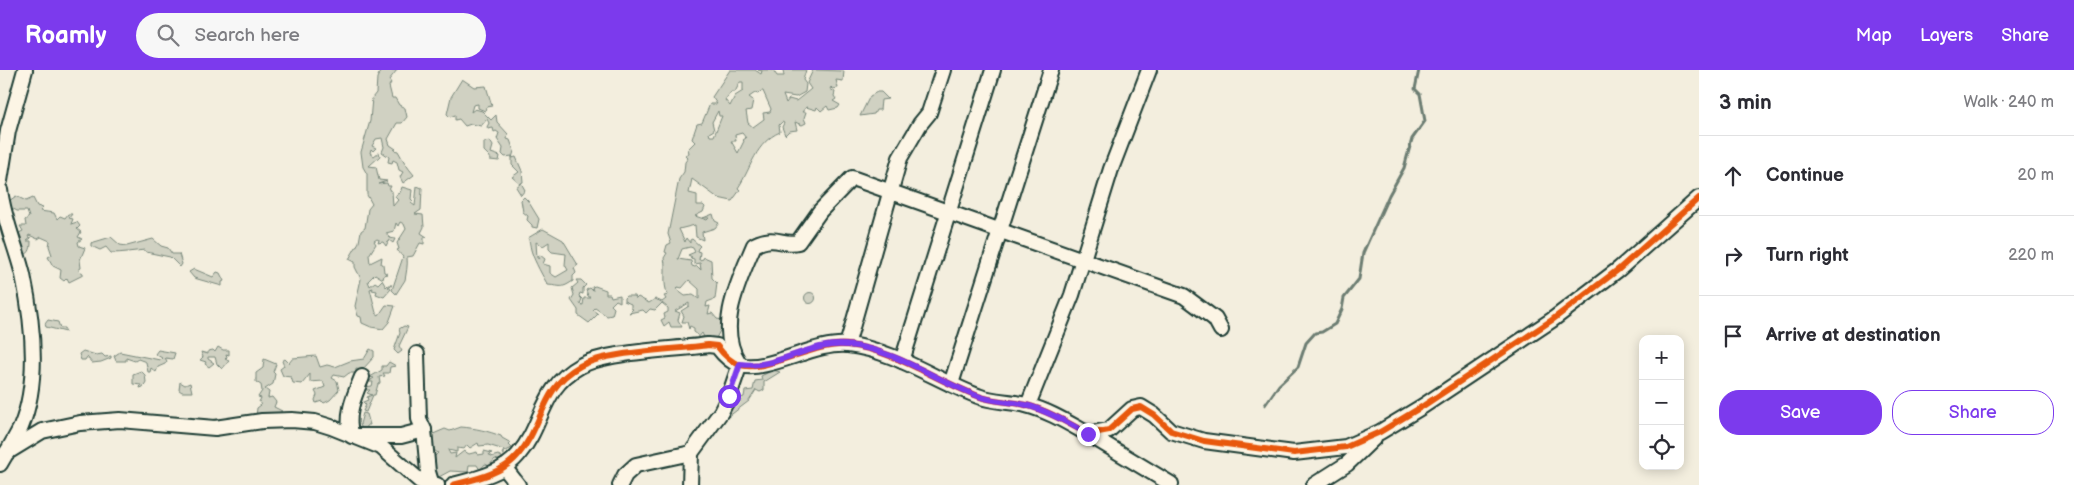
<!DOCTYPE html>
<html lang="en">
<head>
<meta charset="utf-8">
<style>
  body { margin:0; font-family:"Balsamiq Sans",sans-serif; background:#f7f7f7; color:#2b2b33 }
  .controls { position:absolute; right:15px; bottom:15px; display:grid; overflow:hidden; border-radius:10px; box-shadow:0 2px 12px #0003 }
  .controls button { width:45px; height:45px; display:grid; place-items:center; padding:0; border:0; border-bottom:1px solid #e1e1e2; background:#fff; color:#2b2b33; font:25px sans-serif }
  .stop { position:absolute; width:15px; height:15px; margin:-11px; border:4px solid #7c3aed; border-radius:50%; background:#fff }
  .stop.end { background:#7c3aed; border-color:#fff; box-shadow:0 1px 5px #0008 }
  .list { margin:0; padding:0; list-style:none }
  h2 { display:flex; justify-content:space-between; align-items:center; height:65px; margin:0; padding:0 20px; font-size:21px }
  h2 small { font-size:16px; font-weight:400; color:#7c7c81 }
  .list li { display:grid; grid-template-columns:32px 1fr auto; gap:15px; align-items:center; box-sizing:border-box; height:80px; padding:0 20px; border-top:1px solid #e1e1e2 }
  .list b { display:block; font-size:19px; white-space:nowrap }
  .list em { font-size:16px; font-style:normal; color:#7c7c81 }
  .actions { display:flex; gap:10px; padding:15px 20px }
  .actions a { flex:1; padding:11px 0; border:1px solid #7c3aed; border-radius:20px; text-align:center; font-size:18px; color:#7c3aed }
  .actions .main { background:#7c3aed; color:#fff }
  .icon { flex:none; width:28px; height:28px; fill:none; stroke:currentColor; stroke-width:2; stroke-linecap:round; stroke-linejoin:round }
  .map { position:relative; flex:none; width:1699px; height:415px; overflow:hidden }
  header { display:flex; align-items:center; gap:30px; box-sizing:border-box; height:70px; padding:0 25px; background:#7c3aed; color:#fff }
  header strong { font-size:24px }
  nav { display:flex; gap:28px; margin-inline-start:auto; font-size:18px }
  .search { width:350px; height:45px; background:#f7f7f7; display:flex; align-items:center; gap:12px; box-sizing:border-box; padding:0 18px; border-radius:28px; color:#7c7c81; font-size:19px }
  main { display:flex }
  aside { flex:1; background:#fff }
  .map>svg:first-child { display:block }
</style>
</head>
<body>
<header>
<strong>Roamly</strong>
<div class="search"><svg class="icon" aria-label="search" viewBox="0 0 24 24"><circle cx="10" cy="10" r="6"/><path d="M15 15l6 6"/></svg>Search here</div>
<nav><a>Map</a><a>Layers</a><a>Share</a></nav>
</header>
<main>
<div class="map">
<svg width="1699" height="415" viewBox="0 0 1699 415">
  <rect width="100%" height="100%" fill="#f3eede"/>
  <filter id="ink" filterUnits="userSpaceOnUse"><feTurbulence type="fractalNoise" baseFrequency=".02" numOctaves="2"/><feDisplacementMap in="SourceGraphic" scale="10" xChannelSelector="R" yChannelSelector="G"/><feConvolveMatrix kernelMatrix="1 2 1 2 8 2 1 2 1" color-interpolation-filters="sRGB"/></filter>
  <g filter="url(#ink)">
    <!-- green -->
    <g fill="#d0d1c2" stroke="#78877b" fill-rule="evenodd">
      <path d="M381,0H397L389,10L391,13L389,16L392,28H395L399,35L405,38L407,47L402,53H397L388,69L390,75L396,79L394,80L398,81C403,90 407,97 414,105L403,113L400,107L403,102L399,100L397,92L393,90L392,93L388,92L389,87L382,82L384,77L382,68L376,69L372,76L376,78L373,81L371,79L370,83L374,86L379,82L380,86L369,96L376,97L379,110L387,111L378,114L387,113L388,116H391L389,120L392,121L393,136L398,130L395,127L397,124L400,123L402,117L412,120L411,129L413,131L411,133L415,136L417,116L422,118L421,140L415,144L423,145L424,157L421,163L427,167H424V174L420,173L413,186L407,187C408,195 406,204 405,210L396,224L392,220L403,187L397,180L399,179L397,173L406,159L404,154L400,152L398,156L396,153L394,161L386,163L390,168L395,169L393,173L389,170L386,176L383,172L378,173L379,170L377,169L374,171L376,174L369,185L370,193L382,187L381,194H383L384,202L388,204L384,205L383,209L375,204L368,211L370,216L375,212L378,214L382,210L386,217L388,215H392L388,217L391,219L384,227L376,224L377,221L372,220L373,218L370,219L376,243L379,245L386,235L395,236L389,252L383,259L371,257L362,253L361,247L358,246L355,236L361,209L355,197V192L349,189L359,172L361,161L365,158L368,139L372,134L367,125V104L363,97L361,82L370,51L372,28L376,23L377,8Z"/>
      <path d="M730,0H755L761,4L762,1L758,0H773L777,6H784L783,0H806L803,10L806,14L805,22L796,27L783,25L786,33L789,29L796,31L811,19L807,13L813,0L844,1L843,11L836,10L838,18L833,19L831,17L830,19L835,22L834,26L836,29L833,31L840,35L838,38L829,40L827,36L821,41L817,37L816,40L806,37L802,42H806L804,48L806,53L802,55L795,52L797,60L789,61L785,65L782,57L784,53L782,52L779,55L780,62C755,73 752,97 738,118L740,120L732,131L718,128L692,109L689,123L697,125V135H703L705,137L703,142L695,146L707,150L709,148H703L713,144L715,151L719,153L715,158L702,162L703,170L696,167L695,155L679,159L685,172L686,168L690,173V170L692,169L700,176L698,178L697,181L700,182L699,190L703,189L704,187L711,190L712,208L717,213L715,229L707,232L706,237L710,236L708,244L712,243L717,249L723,250V255L715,270H701V267H704L702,263L698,268V265L694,262V258L690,256L689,259L687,252H682L684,246L681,241L689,236V233L675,241L680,243L678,250L682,257H671L669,252L664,256L661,250L665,248L664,244L668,242V238L662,233L655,240L650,239L646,243L643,240L629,243L633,239L631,238V234L624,231V228L626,226H635L636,229L638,227L649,233L655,229L662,232L666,229L664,226L668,225C662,213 667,201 664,188L667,183L665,182L667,175L671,173L668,164L679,109L684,102L685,92L688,88L685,85L689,83L688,79L695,72L692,69L697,54L702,53L710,34H717L712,27ZM740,12H743V21L735,26L730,36L725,30L731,22H735ZM761,21H763L771,39L770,42L763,43L764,49L753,57L748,53L746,41L751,40L753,30L749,27L755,23L758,24ZM718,41L719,46H722L714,66H710L709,63L714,60L712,52ZM742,63L746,68L743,70L744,71L738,83L731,71H736L735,65ZM690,177L693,178L695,182L688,185L692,187L690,188L694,189V194L700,193L701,200L697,196L695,197L692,196L691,191L678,189L682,179ZM689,210L699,219V229L693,225L685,226L677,220L678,217L682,218Z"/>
      <polygon points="462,9 474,17 486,16 492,36 486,37 485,41 478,38 478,34 473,35 471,42 475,39 482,41 491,50 496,45 497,52 508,64 507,69 510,70 514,81 512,88 516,87 522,101 523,112 521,113 525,120 521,125 516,117 520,114 512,107 519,102 512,95 512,86 505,87 502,84 503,78 497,69 499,63 496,61 494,62 493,58 488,59 487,57 489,53 487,49 481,56 471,54 465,56 459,49 455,50 455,45 450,47 447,44 451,27"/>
      <polygon points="877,22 881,22 888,29 881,30 880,40 876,40 874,44 860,46 870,26"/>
      <polygon points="490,71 493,76 491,83 500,86 499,91 490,90 490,87 484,81 484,72"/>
      <path d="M16,126L26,131L33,128L37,136L43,138L40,141L54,143L57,149L60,146L65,148L68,144H72L69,148L73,149L71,154L77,152L80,156L77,159L81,162L78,167L82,169L78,172L79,176L85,178L80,190L81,198L78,200L83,203V205L69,212L67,208L64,211L60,208L61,200L53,196L48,187L52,185L49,176L50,171L41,167L38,169L29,165L28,167L31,168L27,171H31C31,176 31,184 23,185L18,171L22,169L19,163L23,161L20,156H26L25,150L29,147L27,141H17L10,137L9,131Z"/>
      <polygon points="524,127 528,131 539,149 537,158 532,157 532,155 527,150 528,146 523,142 521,130"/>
      <path d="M543,159L563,170L578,195L574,198L576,203L573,206V211C561,219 562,216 548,215C544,209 534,190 532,183C530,178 530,171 528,168ZM536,172L543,176L549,172V179L552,182L566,184L565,195L568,200L556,207L550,203V196L543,194L545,189L540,185L538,186L540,189L537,188Z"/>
      <path d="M111,167L120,175L127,176L153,169L161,176L168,178L172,184H179L182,194L180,197L170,187L146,182L145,180C134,181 123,183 111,183L106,177L100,180L91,176V173Z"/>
      <polygon points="194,199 213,207 217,202 220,203 224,211 222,212 222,216 194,208 189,202"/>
      <polygon points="576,210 581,210 586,215 583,218 583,224 580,223 579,226 582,229 580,234 583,235 584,228 591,228 588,226 586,220 590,218 593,221 592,217 595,216 606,220 606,224 610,224 611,227 620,225 620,232 616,230 611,235 614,238 612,245 607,246 595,238 593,240 598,244 589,253 578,245 578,240 571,230 574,225 572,218 578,213"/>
      <circle cx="810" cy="228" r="5.5"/>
      <polygon points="48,250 58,252 60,258 64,258 66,262 46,257 45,254"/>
      <polygon points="404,256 408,257 399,276 402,281 398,284 394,280 400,263 399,259"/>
      <polygon points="218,277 223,280 229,280 229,285 226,284 227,287 225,289 229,291 222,299 217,294 215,287 208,287 208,289 214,293 209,297 205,294 206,292 200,290 203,287 201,282 208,284 208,281 213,280 215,282"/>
      <polygon points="370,279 374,281 374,287 362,300 356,299 356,303 349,303 344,307 334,305 332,308 337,311 339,320 330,330 324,333 322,331 316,333 315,330 317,325 315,321 325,317 323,311 310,312 310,304 302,314 293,313 291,307 283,306 280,299 284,296 282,291 285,289 289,293 293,288 316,286 320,297 327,295 335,297 350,291 364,289"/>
      <polygon points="158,280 175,283 173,289 165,288 167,291 165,294 158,297 156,302 151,298 150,302 148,302 146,292 138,289 135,291 126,288 126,291 116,291 114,286 120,282 160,290 162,288 155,284"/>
      <polygon points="83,281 96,285 102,284 105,287 111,286 111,288 101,292 92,293 87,287 85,290 81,290 79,284"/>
      <polygon points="264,289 276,294 273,302 275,304 273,314 265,319 269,322 268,328 272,327 276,332 274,337 282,341 276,345 256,347 257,338 261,335 259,332 261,328 258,327 262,321 261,315 256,312 256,303 263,298"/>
      <polygon points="389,292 396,296 390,297 389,303 383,303 385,306 379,307 380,313 378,314 375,325 373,325 366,342 363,341 366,335 363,332 368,330 367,327 372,325 367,323 370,320 366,320 365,317 372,316 373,312 368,312 374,308 370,307 382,300 382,296 386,296"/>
      <polygon points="773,300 780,302 764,312 764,320 760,322 756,320 749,331 720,353 726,342 734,337 733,331 741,331 740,328 744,327 745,321 753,320 755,311 762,310 761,306"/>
      <polygon points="141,301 145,305 146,312 143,317 140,318 141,315 133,314 133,304"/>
      <polygon points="180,312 185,315 190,313 192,322 182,322 179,320"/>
      <polygon points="363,343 367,344 370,355 367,355 367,359 358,359 361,357 360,354"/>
      <path d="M461,357C475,358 488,361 501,366L502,368L511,373L509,375L512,378L504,382V385L502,384L504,380L488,375L479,376L478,373L470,378L467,375L464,379L457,378V382L448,380L450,384L456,383L455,388L464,381L469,384L477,382L478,385L484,384V381L492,383L489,384L491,387L498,385L502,387L501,391L495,389L489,396L485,394L480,400L477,395H469L468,402L450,401L437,408L432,389L438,383L430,377L431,365L445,359L450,361Z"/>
    </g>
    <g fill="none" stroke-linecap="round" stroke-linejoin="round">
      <!-- stream -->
      <polyline stroke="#6c7d72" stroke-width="3" points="1265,335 1279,315 1298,297 1306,273 1315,263 1322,262 1335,254 1342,239 1344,228 1359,209 1363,183 1389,125 1404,98 1412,69 1425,51 1420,24 1415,19 1419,0"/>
      <defs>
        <g id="minor">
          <polyline points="0,111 8,61 25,0"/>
          <path d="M0,120C4,151 16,176 23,205C33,252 40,311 21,357C15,369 7,382 0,394"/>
          <polyline points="847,275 900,88 920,54 929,43 943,0"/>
          <polyline points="417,284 419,349 424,360 428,402 432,415"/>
          <polyline points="902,291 993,0"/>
          <path d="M739,293C715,257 739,211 754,175C777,164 781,176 798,172L820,141L852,108L1184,226L1215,249L1221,260"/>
          <path d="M362,307C354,326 345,346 352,366H401L424,360"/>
          <polyline points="951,314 1051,0"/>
          <polyline points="1028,335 1072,225 1111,99 1149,0"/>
          <polyline points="1088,364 1171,414"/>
          <polyline points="6,383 42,361 80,353 120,350 215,358 262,351 292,350 315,352 331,357 381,377 420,411 437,415"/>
          <polyline points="504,397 518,415"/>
          <path d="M453,415C476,409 502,404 518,385C544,355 540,318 580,296C607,281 675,280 708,275L717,276C723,284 730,292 740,295C767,303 816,271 848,275C894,280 935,310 978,326C992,332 1011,331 1026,335C1049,341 1068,353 1088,364L1109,360L1132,339L1141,337L1154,345L1171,361L1204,371L1294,383L1346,377L1380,362L1423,336L1552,250L1619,199L1699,128"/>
          <polyline points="620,415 625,405 636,395 691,383 721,342 729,326 740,294"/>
          <polyline points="690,415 691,383"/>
          <polyline points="1314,415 1347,394 1374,368"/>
        </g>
      </defs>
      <!-- minor casing -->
      <use href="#minor" stroke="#1f3d34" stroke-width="18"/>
      <!-- minor -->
      <use href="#minor" stroke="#fcf5e5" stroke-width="14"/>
      <defs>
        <path id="cycleway" d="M453,415C476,409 502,404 518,385C544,355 540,318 580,296C607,281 675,280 708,275L717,276C723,284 730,292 740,295C767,303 816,271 848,275C894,280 935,310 978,326C992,332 1011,331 1026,335C1049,341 1068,353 1088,364L1109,360L1132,339L1141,337L1154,345L1171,361L1204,371L1294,383L1346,377L1380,362L1423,336L1552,250L1619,199L1699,128"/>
      </defs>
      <!-- cycleway casing -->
      <use href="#cycleway" stroke="#fcf5e5" stroke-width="9"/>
      <!-- cycleway -->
      <use href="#cycleway" stroke="#e8590c" stroke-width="6"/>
    </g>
  </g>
  <g fill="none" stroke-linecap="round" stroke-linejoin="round" filter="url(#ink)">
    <!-- route -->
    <path stroke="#7c3aed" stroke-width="6" d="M729,326L740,294C776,300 810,271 847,275C894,279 935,310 978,326C992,332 1011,331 1026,335C1048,341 1068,353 1088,364"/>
  </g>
</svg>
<div class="controls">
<button>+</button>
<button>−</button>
<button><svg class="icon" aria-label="locate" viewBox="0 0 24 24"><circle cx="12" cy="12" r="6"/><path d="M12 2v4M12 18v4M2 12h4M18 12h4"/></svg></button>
</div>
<div class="stop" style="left:729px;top:326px"></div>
<div class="stop end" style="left:1088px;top:364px"></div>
</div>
<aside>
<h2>3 min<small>Walk · 240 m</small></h2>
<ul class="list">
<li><svg class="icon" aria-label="ahead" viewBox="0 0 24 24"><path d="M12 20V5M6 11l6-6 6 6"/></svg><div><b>Continue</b></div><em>20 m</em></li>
<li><svg class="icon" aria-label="right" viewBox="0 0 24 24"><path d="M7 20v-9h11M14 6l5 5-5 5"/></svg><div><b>Turn right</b></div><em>220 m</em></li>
<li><svg class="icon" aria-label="arrive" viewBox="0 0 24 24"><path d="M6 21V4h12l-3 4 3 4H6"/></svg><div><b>Arrive at destination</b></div></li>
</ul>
<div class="actions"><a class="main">Save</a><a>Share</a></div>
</aside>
</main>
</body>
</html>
